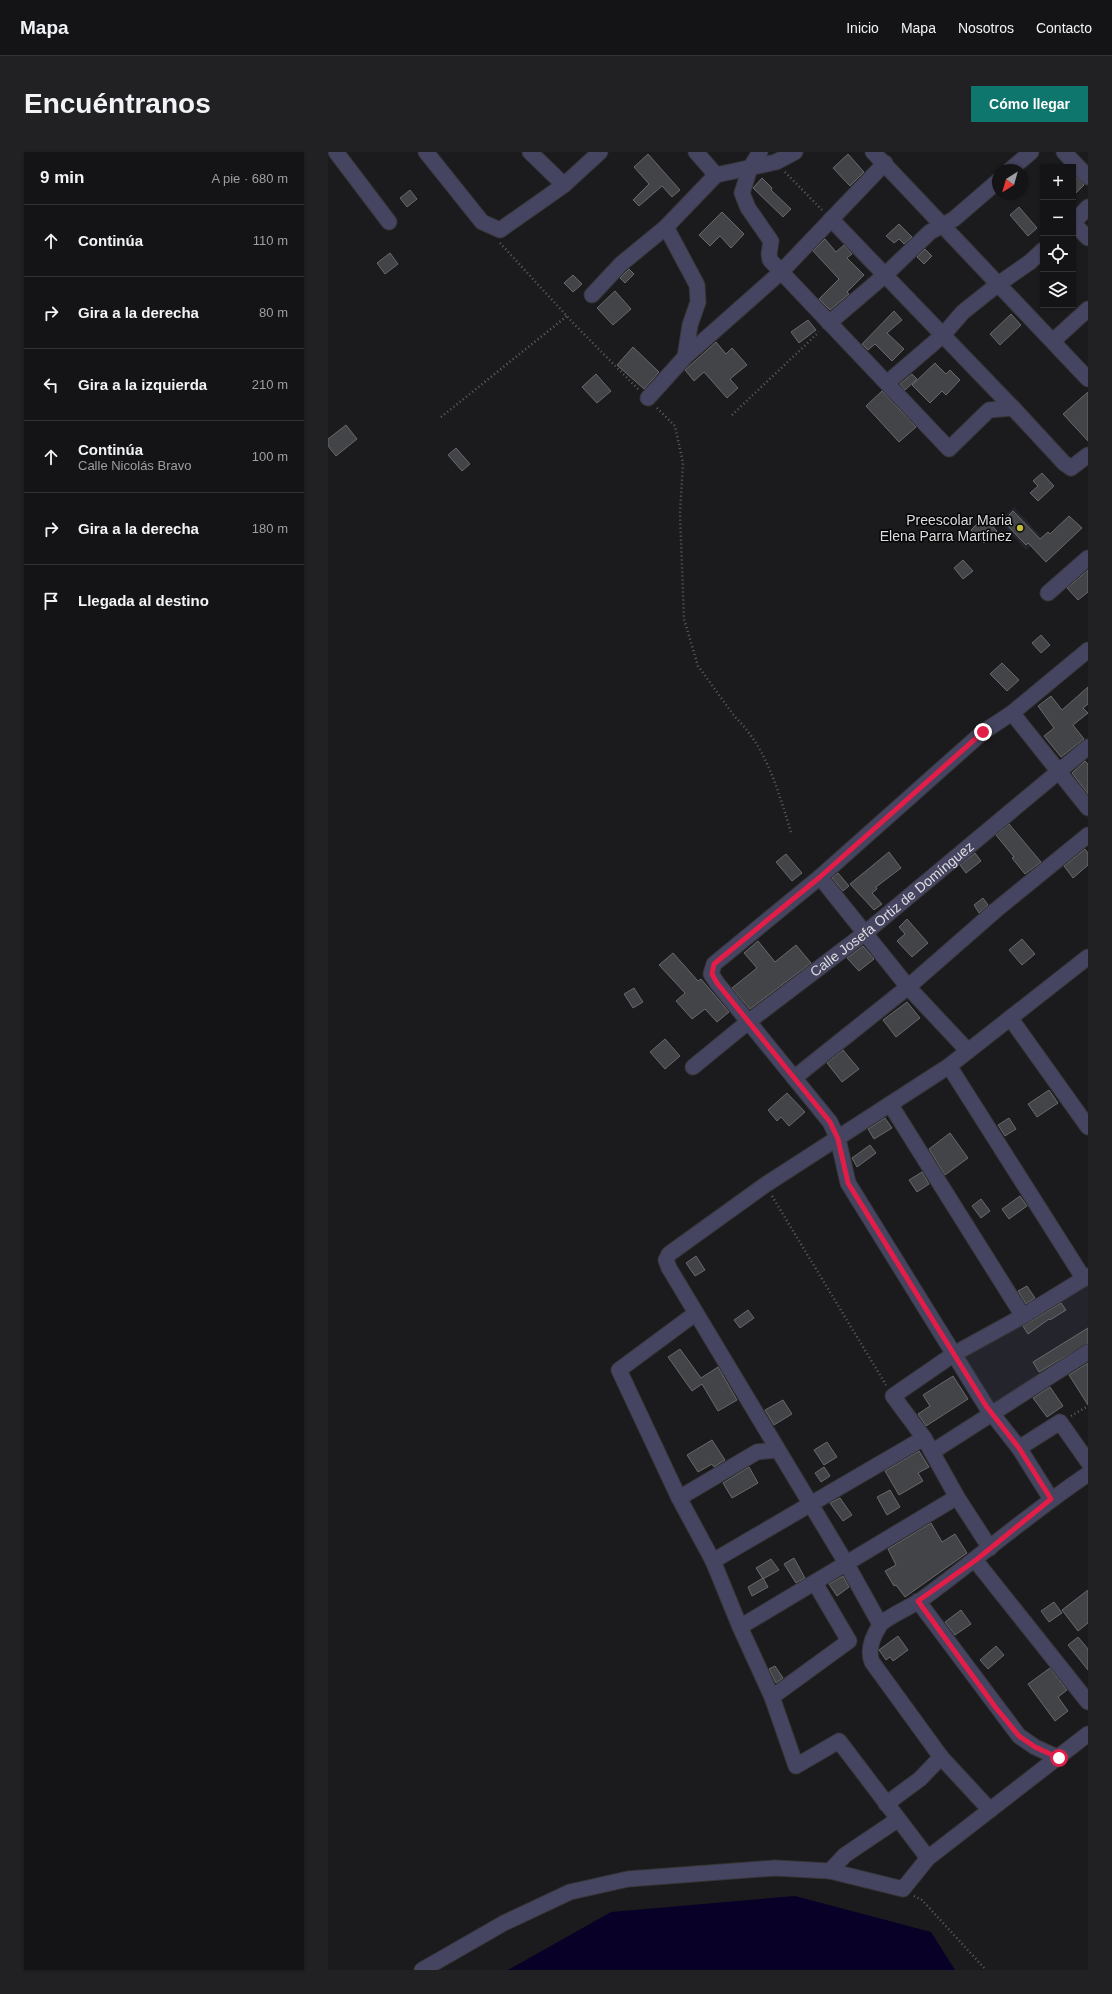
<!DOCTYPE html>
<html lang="es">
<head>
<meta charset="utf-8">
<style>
  body { margin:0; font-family:Arial,sans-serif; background:#212123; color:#f1f3f6 }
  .controls { position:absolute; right:12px; top:12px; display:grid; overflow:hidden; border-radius:0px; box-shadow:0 1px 3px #0004 }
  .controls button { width:36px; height:36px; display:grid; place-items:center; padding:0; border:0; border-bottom:1px solid #333335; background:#141416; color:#f1f3f6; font:20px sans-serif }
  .compass { position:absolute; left:664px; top:12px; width:36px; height:36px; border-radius:50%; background:#141416; box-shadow:0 1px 3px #0004; rotate:217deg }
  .stop { position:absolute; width:12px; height:12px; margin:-9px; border:3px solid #e11d48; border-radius:50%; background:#fff }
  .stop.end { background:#e11d48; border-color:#fff; box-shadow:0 1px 4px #0008 }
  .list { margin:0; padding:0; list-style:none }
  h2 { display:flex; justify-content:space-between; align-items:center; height:52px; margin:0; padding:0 16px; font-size:17px }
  h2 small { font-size:13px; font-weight:400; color:#9d9ea1 }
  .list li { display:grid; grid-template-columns:26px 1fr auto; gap:12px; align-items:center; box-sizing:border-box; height:72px; padding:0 16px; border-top:1px solid #333335 }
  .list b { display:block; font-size:15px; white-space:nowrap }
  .list p { margin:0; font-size:13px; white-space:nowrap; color:#9d9ea1 }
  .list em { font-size:13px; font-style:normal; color:#9d9ea1 }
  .icon { flex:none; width:22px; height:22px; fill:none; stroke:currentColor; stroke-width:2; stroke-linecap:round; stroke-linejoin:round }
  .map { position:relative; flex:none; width:760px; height:1818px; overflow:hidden; border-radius:0px }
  header { display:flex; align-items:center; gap:24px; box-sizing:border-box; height:56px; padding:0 20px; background:#141416; border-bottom:1px solid #333335 }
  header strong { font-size:19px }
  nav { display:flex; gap:22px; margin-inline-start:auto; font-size:14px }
  .intro { display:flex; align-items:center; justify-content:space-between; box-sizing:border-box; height:96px; padding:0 24px }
  h1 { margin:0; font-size:28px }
  .button { padding:10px 18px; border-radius:0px; background:#0f766e; color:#fff; font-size:14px; font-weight:700 }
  main { display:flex; gap:24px; padding:0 24px }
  aside { flex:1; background:#141416; border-radius:0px; box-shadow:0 1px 3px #0004 }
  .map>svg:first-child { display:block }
</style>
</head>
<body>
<header>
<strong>Mapa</strong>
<nav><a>Inicio</a><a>Mapa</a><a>Nosotros</a><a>Contacto</a></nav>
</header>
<div class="intro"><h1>Encuéntranos</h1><a class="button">Cómo llegar</a></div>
<main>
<aside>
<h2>9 min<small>A pie · 680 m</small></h2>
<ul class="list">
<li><svg class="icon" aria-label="ahead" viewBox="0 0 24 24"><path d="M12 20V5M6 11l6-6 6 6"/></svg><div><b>Continúa</b></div><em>110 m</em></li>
<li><svg class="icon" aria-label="right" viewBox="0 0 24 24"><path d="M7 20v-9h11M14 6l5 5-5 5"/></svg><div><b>Gira a la derecha</b></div><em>80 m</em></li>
<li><svg class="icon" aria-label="left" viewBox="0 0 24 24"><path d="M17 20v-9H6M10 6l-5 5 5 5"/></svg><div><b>Gira a la izquierda</b></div><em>210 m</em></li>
<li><svg class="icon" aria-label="ahead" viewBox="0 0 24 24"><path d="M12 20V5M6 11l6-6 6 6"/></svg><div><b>Continúa</b><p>Calle Nicolás Bravo</p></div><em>100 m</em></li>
<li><svg class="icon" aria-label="right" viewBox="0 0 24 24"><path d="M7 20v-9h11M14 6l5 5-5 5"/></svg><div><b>Gira a la derecha</b></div><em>180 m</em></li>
<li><svg class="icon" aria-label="arrive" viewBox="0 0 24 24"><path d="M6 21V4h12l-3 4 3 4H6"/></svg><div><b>Llegada al destino</b></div></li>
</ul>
</aside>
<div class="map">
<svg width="760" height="1818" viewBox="0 0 760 1818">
  <rect width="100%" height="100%" fill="#1b1b1e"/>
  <!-- built -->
  <g fill="#24242d">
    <polygon points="686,355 713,384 698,398 671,369"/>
    <polygon points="760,1124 760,1197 666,1258 630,1202"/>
  </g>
  <!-- water -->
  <polygon fill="#080026" points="467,1744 603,1780 627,1818 180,1818 283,1760"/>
  <!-- building -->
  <g fill="#434447" stroke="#69696d">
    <polygon points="320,2 352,38 344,45 334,34 311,54 305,48 321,32 306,15"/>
    <polygon points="520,2 536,20 522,34 505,16"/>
    <polygon points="745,22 756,33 745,44"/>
    <polygon points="434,26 444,36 443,38 463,57 455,65 425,36"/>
    <polygon points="82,38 89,47 79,55 72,46"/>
    <polygon points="691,55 709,76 700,84 682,63"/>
    <polygon points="394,60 416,82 403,96 392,84 382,94 371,83"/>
    <polygon points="571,72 584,85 576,92 571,87 566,91 558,84"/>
    <polygon points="497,87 508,100 516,93 524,102 519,106 536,123 519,140 521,142 502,158 491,147 511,127 485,99"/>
    <polygon points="597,97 604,104 596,112 589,105"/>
    <polygon points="62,101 70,112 57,122 49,111"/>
    <polygon points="301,117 306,122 297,131 292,126"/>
    <polygon points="245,123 254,132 245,140 236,131"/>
    <polygon points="287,139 303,157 285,173 269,156"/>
    <polygon points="566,159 574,168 559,181 576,197 564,209 547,192 540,198 534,192"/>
    <polygon points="683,162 693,173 672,193 662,182"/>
    <polygon points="480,168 488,178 471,191 463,180"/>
    <polygon points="388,190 398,202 404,196 419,213 402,227 410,236 399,246 376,220 366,229 357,218"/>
    <polygon points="305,195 331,220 316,237 289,213"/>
    <polygon points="607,211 618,222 622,218 632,228 618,243 614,239 602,251 584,233"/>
    <polygon points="268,222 283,239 269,251 254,235"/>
    <polygon points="584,222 589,227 577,238 572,232"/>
    <polygon points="554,239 588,275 571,290 538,254"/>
    <polygon points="760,240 760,289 735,262"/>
    <polygon points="18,273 29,287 8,304 0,294 0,287"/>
    <polygon points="128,296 142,312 134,319 120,303"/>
    <polygon points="714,321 726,334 710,349 702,341 710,334 705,329"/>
    <polygon points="685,359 712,387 720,380 722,382 741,364 754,376 718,410 700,391 698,393 675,369"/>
    <polygon points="656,365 669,379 656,391 643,378"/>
    <polygon points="635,408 645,419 635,427 626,416"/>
    <polygon points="760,418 760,440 750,448 739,436"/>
    <polygon points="713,483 722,493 713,501 704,491"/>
    <polygon points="674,511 691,528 679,539 662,522"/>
    <polygon points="760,535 760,552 755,556 760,561 745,573 756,587 733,605 716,584 726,576 710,554 723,544 734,558"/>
    <polygon points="757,609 760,612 760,642 744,621"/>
    <polygon points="681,672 713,710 697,722 684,706 686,705 668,683"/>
    <polygon points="757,697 760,701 760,713 745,726 736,714"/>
    <polygon points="561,700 573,716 548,735 549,737 544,741 554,752 546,758 522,732"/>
    <polygon points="647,701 653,709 638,721 632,713"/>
    <polygon points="458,702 474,721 464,729 448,710"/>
    <polygon points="510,721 521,734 515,739 504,726"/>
    <polygon points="655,746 660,753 651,761 646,753"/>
    <polygon points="579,767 600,791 584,805 569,789 577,782 571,775"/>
    <polygon points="694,787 707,802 694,813 681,798"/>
    <polygon points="430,789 447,810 468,793 483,811 422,857 404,836 429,816 416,801"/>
    <polygon points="535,794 546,807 531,819 519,806"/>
    <polygon points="345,801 370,829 373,827 401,860 389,870 377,857 364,867 348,849 357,841 331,813"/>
    <polygon points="306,836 315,850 305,856 296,842"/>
    <polygon points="579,850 592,866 568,885 555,868"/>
    <polygon points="337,887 352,904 337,917 322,900"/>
    <polygon points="515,898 531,917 514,930 499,911"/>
    <polygon points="721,938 730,951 709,965 700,952"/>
    <polygon points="459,941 477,960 461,974 453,965 449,969 440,958"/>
    <polygon points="557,966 564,976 546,987 540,977"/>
    <polygon points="681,966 688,977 677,984 670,973"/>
    <polygon points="622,981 640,1006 617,1023 601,997"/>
    <polygon points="542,993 548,1001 529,1015 524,1006"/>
    <polygon points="594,1020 601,1032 589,1040 581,1028"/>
    <polygon points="692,1044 699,1054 681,1067 674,1057"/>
    <polygon points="653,1047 662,1059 653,1066 644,1054"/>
    <polygon points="368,1104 377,1118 367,1124 358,1111"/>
    <polygon points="699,1134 707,1146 698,1152 690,1139"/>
    <polygon points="733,1151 738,1158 722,1168 721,1167 700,1182 695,1174"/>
    <polygon points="420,1158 426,1166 412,1176 406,1168"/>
    <polygon points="760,1176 760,1191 711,1220 705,1210"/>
    <polygon points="352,1197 373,1226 390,1215 409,1248 390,1259 374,1232 364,1239 340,1205"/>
    <polygon points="760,1211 760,1253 741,1223"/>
    <polygon points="625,1224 640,1247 598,1274 590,1262 602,1254 595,1243"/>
    <polygon points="722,1235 735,1254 719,1265 705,1246"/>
    <polygon points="455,1248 464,1262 446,1273 437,1258"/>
    <polygon points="384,1288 397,1308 386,1315 384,1312 370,1320 359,1303"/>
    <polygon points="499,1290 509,1305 496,1313 486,1298"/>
    <polygon points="591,1299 601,1315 590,1321 595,1329 571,1343 557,1319"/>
    <polygon points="421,1315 430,1331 404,1346 395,1331"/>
    <polygon points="496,1315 502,1324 493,1330 487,1321"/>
    <polygon points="562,1338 572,1355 559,1363 549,1345"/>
    <polygon points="512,1346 524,1363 515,1369 502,1351"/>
    <polygon points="603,1371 614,1390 627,1382 639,1401 577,1445 568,1433 566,1434 557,1419 568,1413 560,1397"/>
    <polygon points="466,1406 477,1426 468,1431 456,1412"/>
    <polygon points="443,1407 451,1418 435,1427 428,1416"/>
    <polygon points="515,1424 521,1435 509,1444 501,1432"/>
    <polygon points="435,1426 440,1435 424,1444 420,1435"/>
    <polygon points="760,1438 760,1471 750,1479 734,1458"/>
    <polygon points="726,1450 734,1461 721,1470 713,1459"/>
    <polygon points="633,1458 643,1472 627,1483 617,1470"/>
    <polygon points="570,1484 580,1498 565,1509 562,1505 558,1508 551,1498"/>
    <polygon points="750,1485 760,1497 760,1518 740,1493"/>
    <polygon points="668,1494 676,1503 660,1517 652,1508"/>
    <polygon points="447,1514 455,1526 448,1531 441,1517"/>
    <polygon points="722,1516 739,1538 730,1545 740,1559 727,1569 700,1532"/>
  </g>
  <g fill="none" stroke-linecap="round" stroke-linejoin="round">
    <defs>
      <g id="minor">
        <polyline points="8,0 61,70"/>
        <polyline points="98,0 154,70 172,78 236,33 272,0"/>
        <polyline points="202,0 236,33"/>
        <polyline points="368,0 388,23"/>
        <polyline points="432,0 422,16 414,41 420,56 443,89 441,102 442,108 621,297 661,258 685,256"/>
        <polyline points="545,0 760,227"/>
        <polyline points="736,0 760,25"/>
        <polyline points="682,18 703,0"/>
        <polyline points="503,67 685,256 736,311 743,316 760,303"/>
        <polyline points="745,71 760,55"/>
        <polyline points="745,71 760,86"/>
        <polyline points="338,75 369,133 370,150 362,173 357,205"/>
        <polyline points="264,143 293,112 338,75 388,23 448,10 467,0"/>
        <polyline points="501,171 557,123 602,80 626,67 670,29"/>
        <polyline points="725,189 760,157"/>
        <polyline points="559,231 615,183 635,160 669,133 702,110 715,98"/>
        <polyline points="320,246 357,205 453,120 557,11"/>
        <polyline points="720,441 760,406"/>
        <polyline points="684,561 760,656"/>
        <polyline points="492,725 580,835 640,899"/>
        <polyline points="683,867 760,975"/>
        <polyline points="621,914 756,1127"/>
        <path id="s1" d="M365,915L420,870L537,781L760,595"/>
        <polyline points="466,926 580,835 668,758 760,683"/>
        <polyline points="562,952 695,1164"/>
        <polyline points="368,1161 291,1218 351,1346 385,1409 412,1475 444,1545 468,1614 511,1589 600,1706"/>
        <polyline points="691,1296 732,1270 760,1310"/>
        <polyline points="604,1300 760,1200"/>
        <polyline points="351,1346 429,1300 449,1298"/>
        <polyline points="723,1347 691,1296 658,1254 520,1031 510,987 502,970 389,831 383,822 386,812 492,725 655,580 684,561 760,498"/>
        <polyline points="662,1396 629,1345 596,1286 565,1244 626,1202 695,1164 760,1124"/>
        <polyline points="647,1408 760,1550"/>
        <polyline points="385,1409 596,1286"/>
        <polyline points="590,1449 691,1584 707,1595 731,1606"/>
        <polyline points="552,1472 518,1411 341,1116 338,1108 341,1102 437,1033 621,914 760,805"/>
        <polyline points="412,1475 629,1345"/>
        <polyline points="444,1545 521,1489 487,1431"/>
        <path d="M613,1605L544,1510C539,1498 545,1484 552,1473C557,1466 584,1454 593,1448C649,1407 702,1361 760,1322"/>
        <polyline points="558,1652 592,1627 613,1605 662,1658"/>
        <polyline points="502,1719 517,1703 569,1668"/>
        <polyline points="94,1818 176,1771 242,1740 300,1727 447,1716 502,1719 575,1737 600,1706 760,1582"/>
      </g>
    </defs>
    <!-- minor casing -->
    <use href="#minor" stroke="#363639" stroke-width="17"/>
    <!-- path -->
    <g stroke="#5f5f61" stroke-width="2.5" stroke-dasharray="1 3" stroke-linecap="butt">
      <polyline points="457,20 494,58"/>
      <polyline points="172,91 247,173 310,237"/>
      <path d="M329,256L347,274L355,311L352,361L356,467L370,514L407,565C439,596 450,639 463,680"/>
      <polyline points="404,263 491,180"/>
      <polyline points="113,265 239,164"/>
      <polyline points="444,1044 558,1233"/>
      <polyline points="743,1264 760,1254"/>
      <polyline points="586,1744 594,1748 658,1818"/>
    </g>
    <!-- minor -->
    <use href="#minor" stroke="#464561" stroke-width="15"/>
  </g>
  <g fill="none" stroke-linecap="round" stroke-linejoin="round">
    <!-- route -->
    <polyline stroke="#e11d48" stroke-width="5" points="655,580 492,725 386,812 384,822 389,831 502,970 510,987 520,1031 658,1254 691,1296 723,1347 648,1408 590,1449 668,1556 691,1584 707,1595 731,1606"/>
  </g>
  <!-- markers -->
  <circle fill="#c4bc3d" stroke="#060607" stroke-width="1.5" cx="692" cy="376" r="4"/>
  <g text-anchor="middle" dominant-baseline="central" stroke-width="3" stroke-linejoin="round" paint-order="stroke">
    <!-- poi labels -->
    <g font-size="14" fill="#dcdcde" stroke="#060607" text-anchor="end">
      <text x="684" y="368">Preescolar Maria<tspan x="684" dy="16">Elena Parra Martínez</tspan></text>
    </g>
    <!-- street labels -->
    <g font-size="14" fill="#dcdcde" stroke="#060607">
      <text stroke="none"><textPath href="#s1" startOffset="254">Calle Josefa Ortiz de Domínguez</textPath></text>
    </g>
  </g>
</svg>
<div class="controls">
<button>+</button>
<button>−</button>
<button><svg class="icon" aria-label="locate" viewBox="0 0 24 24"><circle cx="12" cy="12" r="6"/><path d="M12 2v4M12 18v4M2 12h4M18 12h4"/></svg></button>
<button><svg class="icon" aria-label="layers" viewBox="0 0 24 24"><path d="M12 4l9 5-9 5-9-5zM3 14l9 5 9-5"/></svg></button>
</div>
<svg class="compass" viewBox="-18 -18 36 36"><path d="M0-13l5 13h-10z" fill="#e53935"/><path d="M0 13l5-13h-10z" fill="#9d9ea1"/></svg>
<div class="stop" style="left:731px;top:1606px"></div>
<div class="stop end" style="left:655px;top:580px"></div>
</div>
</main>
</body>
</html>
